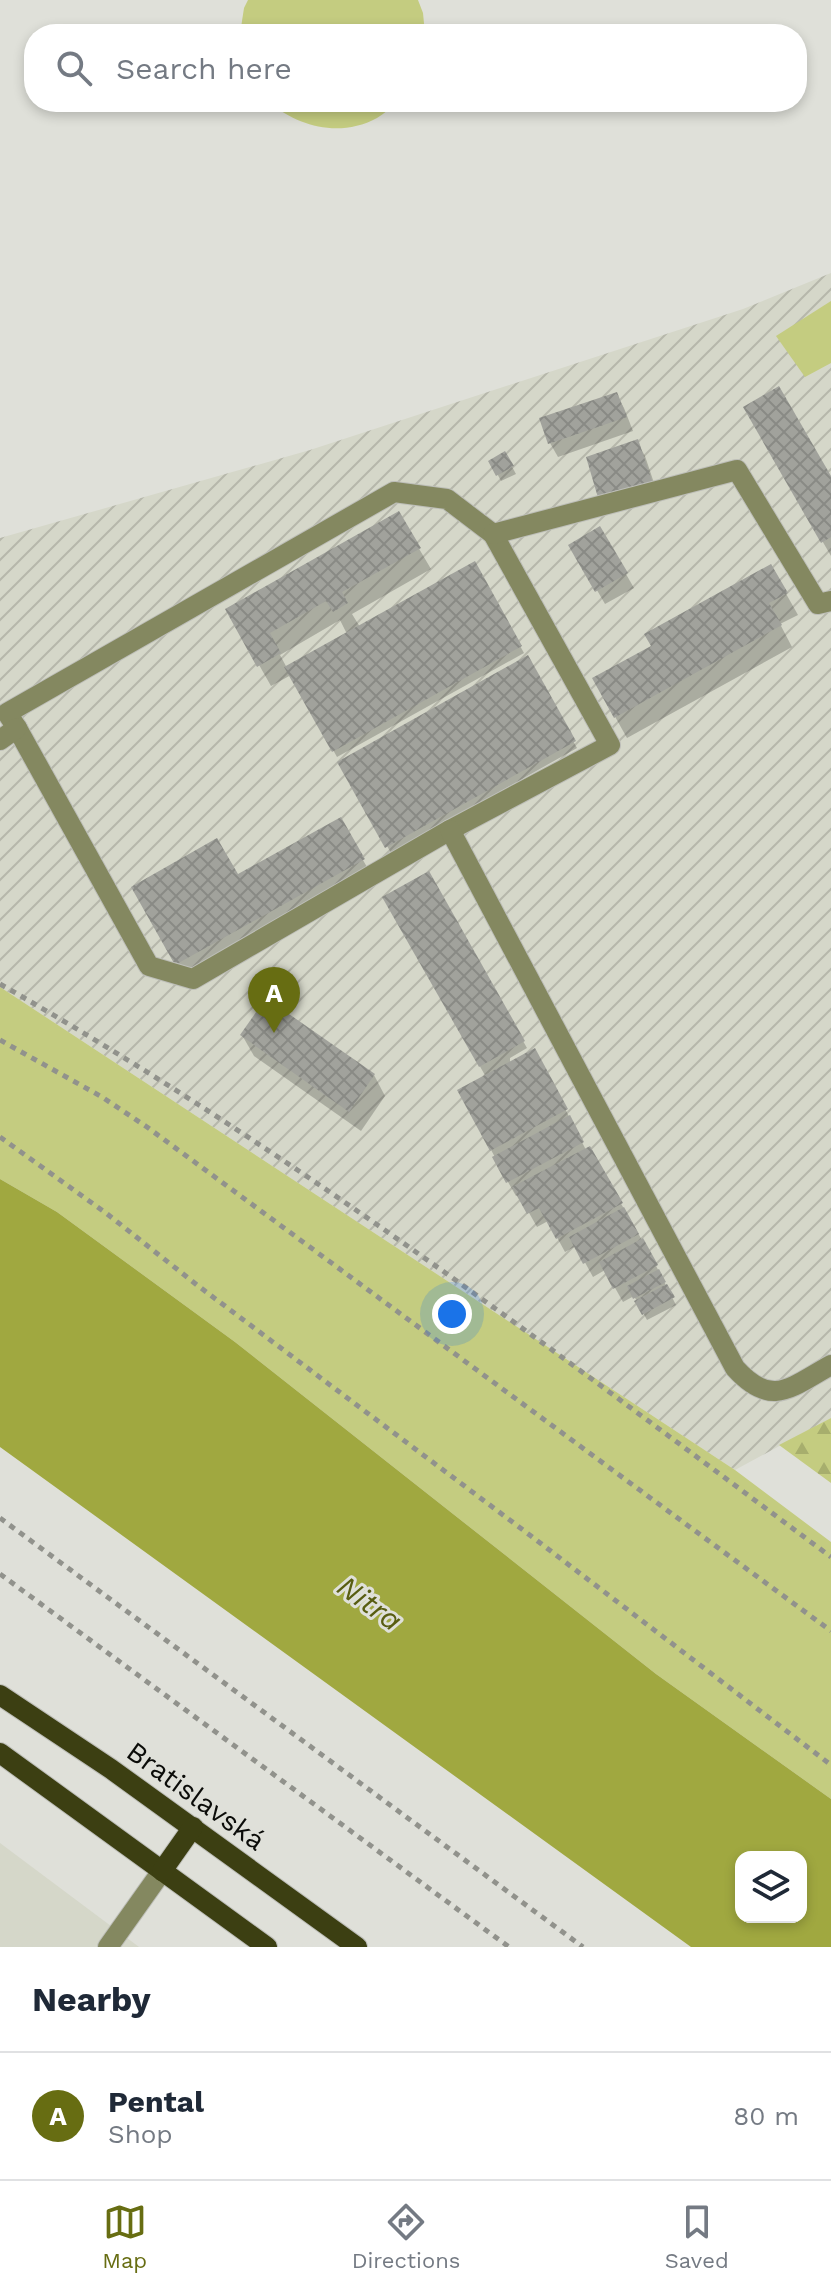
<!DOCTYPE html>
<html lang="en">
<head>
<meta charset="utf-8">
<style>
  body { margin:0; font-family:"Work Sans",sans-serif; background:#f2f2f3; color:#1f2937 }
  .controls { position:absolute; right:24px; bottom:24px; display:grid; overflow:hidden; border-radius:16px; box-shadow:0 4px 12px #0003 }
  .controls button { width:72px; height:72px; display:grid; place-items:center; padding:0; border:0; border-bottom:2px solid #e0e1e3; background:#fff; color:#1f2937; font:40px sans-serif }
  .you { position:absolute; left:452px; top:1314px; width:28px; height:28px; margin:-20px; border:6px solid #fff; border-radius:50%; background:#1a73e8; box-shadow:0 0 0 12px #1a73e833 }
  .badge { display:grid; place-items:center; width:52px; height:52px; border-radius:50%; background:#676d12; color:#fff; font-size:26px; font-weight:700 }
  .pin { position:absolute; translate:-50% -66px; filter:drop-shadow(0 2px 4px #0008) }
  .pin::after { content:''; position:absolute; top:42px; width:28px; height:24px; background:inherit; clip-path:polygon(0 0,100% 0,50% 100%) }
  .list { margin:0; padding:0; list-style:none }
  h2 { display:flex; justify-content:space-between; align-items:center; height:104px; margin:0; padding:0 32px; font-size:34px }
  h2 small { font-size:26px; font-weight:400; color:#747a83 }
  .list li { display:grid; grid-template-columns:52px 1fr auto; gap:24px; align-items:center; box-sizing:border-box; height:128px; padding:0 32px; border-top:2px solid #e0e1e3 }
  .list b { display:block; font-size:30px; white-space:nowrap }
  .list p { margin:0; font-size:26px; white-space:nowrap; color:#747a83 }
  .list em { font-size:26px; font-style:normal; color:#747a83 }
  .icon { flex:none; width:44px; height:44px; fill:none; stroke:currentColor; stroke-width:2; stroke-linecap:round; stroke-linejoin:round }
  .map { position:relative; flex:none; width:831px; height:1947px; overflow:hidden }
  .search { position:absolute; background:#fff; box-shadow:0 4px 12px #0003; left:24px; right:24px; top:24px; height:88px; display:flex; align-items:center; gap:20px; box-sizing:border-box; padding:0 28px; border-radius:32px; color:#747a83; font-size:30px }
  .sheet { height:232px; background:#fff }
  nav { display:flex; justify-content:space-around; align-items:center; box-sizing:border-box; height:112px; border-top:2px solid #e0e1e3; background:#fff; font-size:22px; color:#747a83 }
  nav a { display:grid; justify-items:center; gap:4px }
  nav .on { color:#676d12 }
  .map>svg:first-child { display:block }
</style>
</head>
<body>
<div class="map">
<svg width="831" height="1947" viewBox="0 0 831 1947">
  <defs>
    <pattern id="industrial-furrows" width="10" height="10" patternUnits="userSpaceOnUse" patternTransform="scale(2)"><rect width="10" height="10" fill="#d5d7c9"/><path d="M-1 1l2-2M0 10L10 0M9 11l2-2" fill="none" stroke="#b6b7ab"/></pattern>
    <pattern id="forest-firs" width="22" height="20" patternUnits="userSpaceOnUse" patternTransform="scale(2)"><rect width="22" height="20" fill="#c4cc80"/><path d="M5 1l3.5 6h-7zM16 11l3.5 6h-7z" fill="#a7ae6d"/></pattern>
    <pattern id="building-cross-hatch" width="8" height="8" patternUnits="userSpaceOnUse" patternTransform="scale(2)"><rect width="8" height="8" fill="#a1a29c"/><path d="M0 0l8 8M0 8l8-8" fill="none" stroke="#898a85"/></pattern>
  </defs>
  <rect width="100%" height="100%" fill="#dfe0d9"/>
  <!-- built -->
  <polygon fill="#d5d7c9" points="0,1843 139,1947 0,1947"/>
  <!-- industrial -->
  <polygon fill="url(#industrial-furrows)" points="831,273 831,1418 735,1470 0,987 0,538 310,450 743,309"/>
  <!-- grass -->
  <g fill="#c4cc80">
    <polygon points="248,0 418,0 423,13 425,34 240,34 244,8"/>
    <path d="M269,102H398C391,107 384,114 377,118C340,138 299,127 269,102Z"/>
    <polygon points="831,301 831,363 805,377 776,336"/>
    <polygon points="0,987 735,1470 831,1542 831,1799 656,1674 235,1342 57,1212 0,1179"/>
  </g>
  <!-- forest -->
  <polygon fill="url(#forest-firs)" points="831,1418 831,1483 779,1445"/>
  <!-- water -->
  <path fill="#a0a840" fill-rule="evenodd" d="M0,1179L57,1212L235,1342L656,1674L831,1799V1947H691L0,1447ZM741,1857H801V1917H741Z"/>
  <!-- shadow -->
  <g fill="#0003" fill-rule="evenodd">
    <polygon points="616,394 624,408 633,431 558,457 550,443"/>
    <polygon points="745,408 831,480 831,556"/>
    <polygon points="637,442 645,456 659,498 609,514 601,501"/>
    <polygon points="505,454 516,474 501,481 491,462"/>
    <path d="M398,513L431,569L352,614L360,627L474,563L524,653L337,757L291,675L271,686L228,610ZM340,620L347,634L287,668L280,655Z"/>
    <polygon points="600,529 634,588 605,604 571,545"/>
    <polygon points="771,567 798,615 780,624 792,647 627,738 594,679 654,646"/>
    <polygon points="527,658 577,748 391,853 340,763"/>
    <polygon points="340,820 375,881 189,985 133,887 237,877"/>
    <polygon points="428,874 527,1048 510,1058 510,1064 546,1071 586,1150 589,1148 650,1254 676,1305 647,1320 634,1296 623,1302 605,1270 593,1277 576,1246 565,1252 548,1221 537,1227 519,1195 516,1196 508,1182 460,1091 486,1077 384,898"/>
    <polygon points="242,1035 374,1075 385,1096 361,1131 254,1056"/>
  </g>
  <!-- building -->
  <g fill="url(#building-cross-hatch)">
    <polygon points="779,386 831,476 831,537 821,543 743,407"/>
    <polygon points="617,392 627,417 548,444 539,418"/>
    <polygon points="638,439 653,484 599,501 586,457"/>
    <polygon points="505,451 514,466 496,476 488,461"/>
    <polygon points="399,511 421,548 342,592 348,603 333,612 326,601 270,633 281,653 257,667 225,609"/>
    <polygon points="600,526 628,573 595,592 568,545"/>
    <polygon points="475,561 522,646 332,752 284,667"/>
    <polygon points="771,564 788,593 769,603 782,625 614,718 592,678 651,646 644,634"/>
    <polygon points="528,655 576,741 385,848 337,762"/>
    <polygon points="341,817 365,859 175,965 131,887 217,838 238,874"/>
    <polygon points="429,871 525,1041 479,1067 382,897"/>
    <polygon points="266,998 375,1074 349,1112 240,1035"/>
    <polygon points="535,1048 568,1109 490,1151 457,1090"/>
    <polygon points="570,1115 584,1142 506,1183 492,1157"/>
    <polygon points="590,1146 623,1203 556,1239 539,1208 527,1214 512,1187"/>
    <polygon points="624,1207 639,1234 583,1264 569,1237"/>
    <polygon points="643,1238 658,1265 613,1289 599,1262"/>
    <polygon points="659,1269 666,1282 633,1299 627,1286"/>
    <polygon points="667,1284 675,1297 642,1315 634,1301"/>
  </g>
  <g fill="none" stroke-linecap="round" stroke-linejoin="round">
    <defs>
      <g id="minor">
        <polygon points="394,492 447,499 493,534 610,745 450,830 193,979 149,966 17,728 7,713"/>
        <polyline points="493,534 737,470 818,604 831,601"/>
        <polyline points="0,740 17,728"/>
        <path d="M450,830L735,1368C772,1409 791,1387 831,1365"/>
        <polyline points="108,1947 162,1871"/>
      </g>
      <g id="major">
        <polyline points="0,1695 111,1769 357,1947"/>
        <polyline points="0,1753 267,1947"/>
        <polyline points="162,1871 193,1827"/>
      </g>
    </defs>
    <!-- minor casing -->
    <use href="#minor" stroke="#bdbeb8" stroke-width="22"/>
    <!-- major casing -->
    <use href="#major" stroke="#bdbeb8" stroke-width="22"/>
    <!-- path -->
    <g stroke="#91928c" stroke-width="5" stroke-dasharray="6 6" stroke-linecap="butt">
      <path d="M0,984C293,1151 561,1356 831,1557"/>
      <polyline points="0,1040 102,1097 147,1127 831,1631"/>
      <polyline points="0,1137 106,1213 197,1285 535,1539 831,1765"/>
      <polyline points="0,1518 583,1947"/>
      <polyline points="0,1574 509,1947"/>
    </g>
    <!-- minor -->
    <use href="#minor" stroke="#848860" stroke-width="20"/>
    <!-- major -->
    <use href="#major" stroke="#3c3f12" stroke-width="20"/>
  </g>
  <g text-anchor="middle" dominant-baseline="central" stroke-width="6" stroke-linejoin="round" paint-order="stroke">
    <!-- street labels -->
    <g font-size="28" fill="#0b0c09" stroke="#dfe0d9">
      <text transform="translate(196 1796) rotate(36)">Bratislavská</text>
    </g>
    <!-- water labels -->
    <g font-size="30" font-style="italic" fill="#585d11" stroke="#dfe0d9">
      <text transform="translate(370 1603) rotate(36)">Nitra</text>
    </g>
  </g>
</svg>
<div class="controls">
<button><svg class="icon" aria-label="layers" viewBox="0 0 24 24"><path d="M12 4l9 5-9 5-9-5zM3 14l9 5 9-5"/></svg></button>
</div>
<div class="you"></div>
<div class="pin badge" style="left:274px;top:1033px">A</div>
<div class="search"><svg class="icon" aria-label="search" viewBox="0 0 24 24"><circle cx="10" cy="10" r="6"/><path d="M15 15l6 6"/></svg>Search here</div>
</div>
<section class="sheet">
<h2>Nearby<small></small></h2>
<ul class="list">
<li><span class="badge">A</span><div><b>Pental</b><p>Shop</p></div><em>80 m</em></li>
</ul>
</section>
<nav>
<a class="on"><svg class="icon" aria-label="map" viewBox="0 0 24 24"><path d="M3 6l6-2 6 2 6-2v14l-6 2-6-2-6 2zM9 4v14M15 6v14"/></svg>Map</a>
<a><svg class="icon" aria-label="directions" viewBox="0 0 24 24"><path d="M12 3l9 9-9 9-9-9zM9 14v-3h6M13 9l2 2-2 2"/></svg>Directions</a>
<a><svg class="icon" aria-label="saved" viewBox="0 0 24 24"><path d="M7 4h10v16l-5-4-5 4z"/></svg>Saved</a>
</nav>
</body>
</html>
